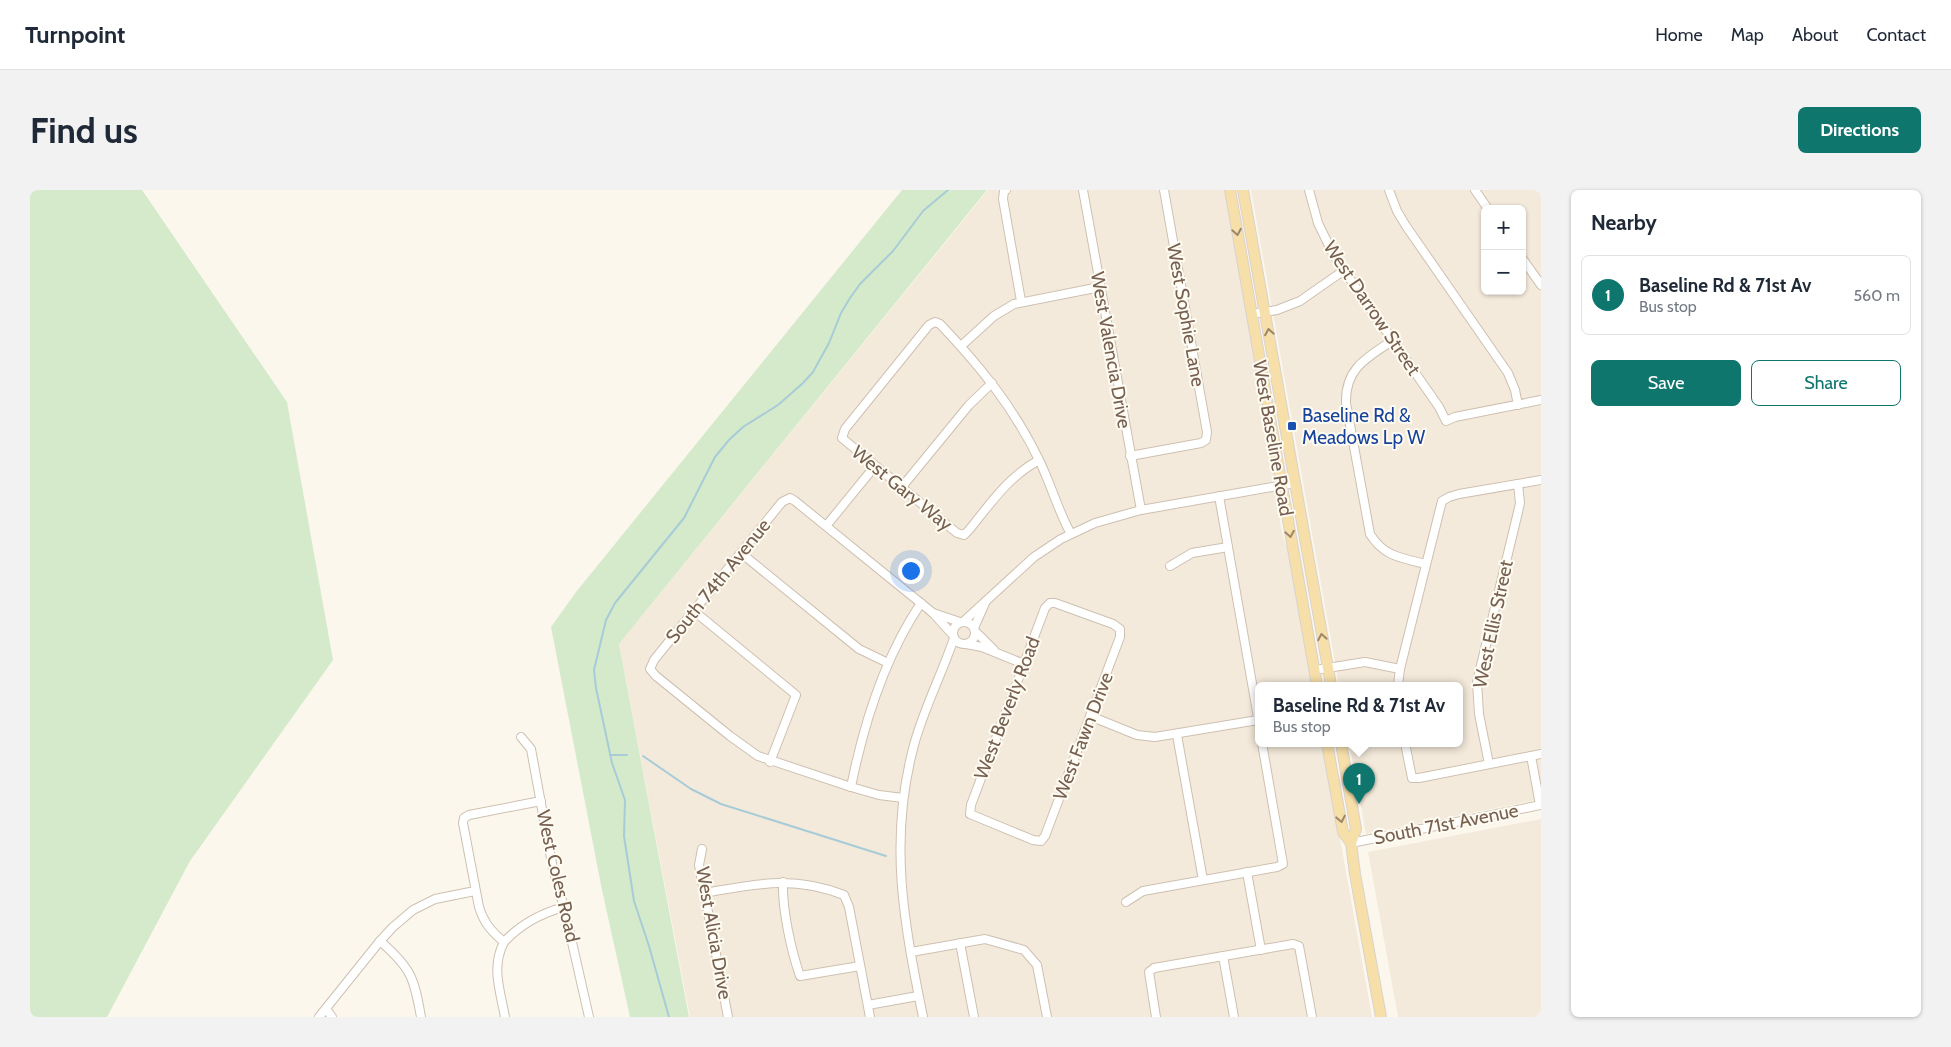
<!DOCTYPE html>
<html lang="en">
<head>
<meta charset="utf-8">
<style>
  body { margin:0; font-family:Cabin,sans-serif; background:#f2f2f3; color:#1f2937 }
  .controls { position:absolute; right:15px; top:15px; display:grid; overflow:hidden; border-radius:8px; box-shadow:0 1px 4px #0004 }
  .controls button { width:45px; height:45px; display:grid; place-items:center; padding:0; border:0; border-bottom:1px solid #e0e1e3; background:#fff; color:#1f2937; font:25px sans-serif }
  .you { position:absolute; left:880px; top:380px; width:18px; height:18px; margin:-12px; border:4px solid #fff; border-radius:50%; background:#1a73e8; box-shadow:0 0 0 8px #1a73e833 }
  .badge { display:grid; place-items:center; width:32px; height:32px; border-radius:50%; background:#0f766e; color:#fff; font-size:16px; font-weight:700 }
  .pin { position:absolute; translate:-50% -41px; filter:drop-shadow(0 1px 2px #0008) }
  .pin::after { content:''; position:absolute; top:26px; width:18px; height:15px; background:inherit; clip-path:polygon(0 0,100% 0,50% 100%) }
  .popup { position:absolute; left:1225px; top:492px; width:208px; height:65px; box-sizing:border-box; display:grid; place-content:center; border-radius:8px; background:#fff; filter:drop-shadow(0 1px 4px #0005); font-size:16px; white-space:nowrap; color:#747a83 }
  .popup b { font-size:19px; color:#1f2937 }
  .popup::after { content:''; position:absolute; left:50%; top:100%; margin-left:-10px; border:10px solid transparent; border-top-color:#fff }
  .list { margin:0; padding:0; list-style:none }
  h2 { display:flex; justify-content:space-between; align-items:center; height:65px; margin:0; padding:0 20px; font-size:21px }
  h2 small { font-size:16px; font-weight:400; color:#747a83 }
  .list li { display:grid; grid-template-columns:32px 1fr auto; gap:15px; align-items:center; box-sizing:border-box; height:80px; margin:0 10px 10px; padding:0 10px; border:1px solid #e0e1e3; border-radius:8px }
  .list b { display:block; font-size:19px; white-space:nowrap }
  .list p { margin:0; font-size:16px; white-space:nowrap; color:#747a83 }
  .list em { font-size:16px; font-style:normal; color:#747a83 }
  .actions { display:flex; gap:10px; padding:15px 20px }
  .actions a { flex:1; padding:11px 0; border:1px solid #0f766e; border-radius:8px; text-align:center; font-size:18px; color:#0f766e }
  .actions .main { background:#0f766e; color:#fff }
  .map { position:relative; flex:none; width:1511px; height:827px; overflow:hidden; border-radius:8px }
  header { display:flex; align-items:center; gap:30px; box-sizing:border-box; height:70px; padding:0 25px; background:#fff; border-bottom:1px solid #e0e1e3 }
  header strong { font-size:24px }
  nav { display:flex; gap:28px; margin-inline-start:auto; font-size:18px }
  .intro { display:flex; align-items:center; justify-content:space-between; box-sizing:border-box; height:120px; padding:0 30px }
  h1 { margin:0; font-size:35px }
  .button { padding:12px 22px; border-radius:8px; background:#0f766e; color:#fff; font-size:18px; font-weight:700 }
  main { display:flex; gap:30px; padding:0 30px }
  aside { flex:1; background:#fff; border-radius:8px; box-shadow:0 1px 4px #0004 }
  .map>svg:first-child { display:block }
</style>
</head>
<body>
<header>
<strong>Turnpoint</strong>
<nav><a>Home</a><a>Map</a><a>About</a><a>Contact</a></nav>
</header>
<div class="intro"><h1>Find us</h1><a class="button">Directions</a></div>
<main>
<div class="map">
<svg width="1511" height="827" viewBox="0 0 1511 827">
  <rect width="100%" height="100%" fill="#fcf7ec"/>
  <!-- residential -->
  <g fill="#f4eadb" fill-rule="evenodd">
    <polygon points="958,0 1195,0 1251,313 1250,332 1254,350 1259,361 1283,495 1229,495 1229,553 1293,553 1342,827 660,827 589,454"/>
    <path d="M1221,0H1511V609L1336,644L1319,553H1429V495H1309ZM1455,19H1492V101H1455Z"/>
    <polygon points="1511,629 1511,827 1368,827 1338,662"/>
  </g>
  <!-- green -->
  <g fill="#d5eaca">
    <polygon points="0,0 112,0 257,212 303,470 160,671 77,827 0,827"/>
    <polygon points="872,0 957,0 589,454 659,827 600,827 572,700 521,437 546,402"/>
  </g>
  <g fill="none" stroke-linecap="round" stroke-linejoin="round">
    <!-- stream -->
    <g stroke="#a7ccd7" stroke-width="2">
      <polyline points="580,565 597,565"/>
      <polyline points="613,566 661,599 691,614 856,666"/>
      <polyline points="639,827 619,756 604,711 594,646 595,610 582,573 566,498 564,480 576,430 585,413 654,328 685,267 699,250 713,237 748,215 773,193 783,182 799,153 811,123 820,108 830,94 863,61 893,21 918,0"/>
    </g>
    <defs>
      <g id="minor">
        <polyline points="976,0 974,1 973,9 991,111"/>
        <polyline points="1053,0 1111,320"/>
        <polyline points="1279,0 1288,33 1304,66 1409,217 1416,231 1425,227 1511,210"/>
        <polyline points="1359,0 1367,21 1376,36 1478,183 1485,200 1488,215"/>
        <polyline points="1445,0 1458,19"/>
        <polyline points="1492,68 1511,95"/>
        <polyline points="1221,124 1247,120 1270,111 1313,81"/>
        <path d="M1362,151C1336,168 1315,179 1316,213L1340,344C1354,367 1372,368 1396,374"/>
        <polyline points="931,156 964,126 984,114 1070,97"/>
        <polyline points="1100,266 1171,253 1176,250 1177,242 1134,0"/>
        <path d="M1009,270C978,287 961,313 939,340L934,345L927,343L812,248L815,239L899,135L905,132L910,134C950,176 984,218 1009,270C1021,294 1028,321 1041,344"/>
        <polyline points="871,298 939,215 962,193"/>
        <polyline points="1189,306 1229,533"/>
        <polyline points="796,336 845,276"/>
        <polyline points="711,363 829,459 858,473"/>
        <polyline points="1140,376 1162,363 1198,357"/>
        <polygon points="1020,413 1025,413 1083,434 1090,439 1090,447 1015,646 1011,651 1003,650 940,624 941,615 1015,418"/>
        <polyline points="664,421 766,505 740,572"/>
        <polyline points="903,423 930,432"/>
        <circle cx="934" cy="443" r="11"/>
        <polyline points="933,432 1004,367 1031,349 1065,333 1111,320 1265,293"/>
        <polyline points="944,438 956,411"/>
        <polyline points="945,441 964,460"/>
        <polyline points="936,454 952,457 994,474"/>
        <polyline points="1285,480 1335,472 1370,479"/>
        <polyline points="1368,495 1370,479 1412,311 1419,307 1429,304 1511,290"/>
        <polyline points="1060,526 1107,545 1125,547 1228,530"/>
        <polyline points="1147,545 1173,690"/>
        <polyline points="491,547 501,559 523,679 534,717 559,827"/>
        <polyline points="1375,553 1382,588 1389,588 1511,564"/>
        <polyline points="1501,566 1510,615"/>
        <polyline points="1459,574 1449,524 1447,492 1488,322 1490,313 1488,294"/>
        <path d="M821,597C834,532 854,468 891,413"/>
        <polyline points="873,608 849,605 821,597 728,566 700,546 626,486 620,479 624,470 752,312 760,308 765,311 903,423 922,444"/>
        <polyline points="1321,653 1511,615"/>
        <polyline points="672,659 669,675 698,827"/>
        <polyline points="1217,682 1231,760"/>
        <path d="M753,692C752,719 761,760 770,786L830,776"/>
        <path d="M674,703C726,694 763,685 814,705L819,717L840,827"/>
        <polyline points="1096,712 1113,701 1247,677 1253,674 1232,553"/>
        <path d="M350,751C381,778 384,787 391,827"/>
        <path d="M474,752C490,735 512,723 534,717"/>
        <polyline points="930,753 944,827"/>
        <polyline points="881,762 955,749 994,760 1007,775 1017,827"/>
        <polyline points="1193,766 1204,827"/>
        <polyline points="838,815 888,806"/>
        <polyline points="296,819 302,827"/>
        <polyline points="289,827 350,751 363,737 383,720 405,709 445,701"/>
        <path d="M475,827C470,800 461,777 474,752C461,741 454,733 449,717L433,633L434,628L439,625L511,611"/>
        <path d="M893,827C874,733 858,651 884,555C894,518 912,484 924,448"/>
        <polyline points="1126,827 1119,782 1124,778 1263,754 1269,756 1282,827"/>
      </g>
      <g id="major">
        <polyline points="1200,0 1287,495"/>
        <polyline points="1213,0 1301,495"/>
        <polyline points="1297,553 1313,642 1321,653"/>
        <polyline points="1311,553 1326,639 1321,653 1325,684 1351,827"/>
      </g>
    </defs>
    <!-- minor casing -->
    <use href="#minor" stroke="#cec0b1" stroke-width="10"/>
    <!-- major casing -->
    <use href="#major" stroke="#d9d2ce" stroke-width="12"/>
    <!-- minor -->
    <use href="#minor" stroke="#fff" stroke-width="8"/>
    <!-- major -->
    <use href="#major" stroke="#f7dfa9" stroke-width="10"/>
  </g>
  <!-- one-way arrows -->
  <defs><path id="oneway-chevron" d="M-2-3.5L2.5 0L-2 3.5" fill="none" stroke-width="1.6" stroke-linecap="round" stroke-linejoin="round" transform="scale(1.25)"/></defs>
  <g stroke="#9d866a">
    <use href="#oneway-chevron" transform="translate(1207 42) rotate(80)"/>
    <use href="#oneway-chevron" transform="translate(1239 142) rotate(-100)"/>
    <use href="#oneway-chevron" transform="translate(1260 344) rotate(80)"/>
    <use href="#oneway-chevron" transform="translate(1292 447) rotate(-100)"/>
    <use href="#oneway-chevron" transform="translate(1311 629) rotate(79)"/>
  </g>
  <!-- markers -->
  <rect fill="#1a4fb4" stroke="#fefbf3" stroke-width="2" x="1257" y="231" width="10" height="10" rx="2.5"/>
  <g text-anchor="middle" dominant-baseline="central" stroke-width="4" stroke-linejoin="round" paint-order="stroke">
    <!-- street labels -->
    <g font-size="19" fill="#77604f" stroke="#fefbf3">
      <text transform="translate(1342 118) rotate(56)">West Darrow Street</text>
      <text transform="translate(1156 125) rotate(80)">West Sophie Lane</text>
      <text transform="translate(1081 160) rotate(80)">West Valencia Drive</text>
      <text transform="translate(1243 248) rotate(80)">West Baseline Road</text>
      <text transform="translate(872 298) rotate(39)">West Gary Way</text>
      <text transform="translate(688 391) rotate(-51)">South 74th Avenue</text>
      <text transform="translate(1463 434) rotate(-78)">West Ellis Street</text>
      <text transform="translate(977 518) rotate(-69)">West Beverly Road</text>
      <text transform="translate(1053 546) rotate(-69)">West Fawn Drive</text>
      <text transform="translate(1416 634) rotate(-11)">South 71st Avenue</text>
      <text transform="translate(528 686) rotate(77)">West Coles Road</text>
      <text transform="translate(684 743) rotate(80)">West Alicia Drive</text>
    </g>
    <!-- transit labels -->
    <g font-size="19" fill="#164399" stroke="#fefbf3" text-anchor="start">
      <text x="1272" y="225">Baseline Rd &amp;<tspan x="1272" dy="22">Meadows Lp W</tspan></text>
    </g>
  </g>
</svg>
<div class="controls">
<button>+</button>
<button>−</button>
</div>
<div class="you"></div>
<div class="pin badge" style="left:1329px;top:614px">1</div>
<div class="popup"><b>Baseline Rd &amp; 71st Av</b>Bus stop</div>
</div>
<aside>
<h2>Nearby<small></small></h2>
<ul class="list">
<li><span class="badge">1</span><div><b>Baseline Rd &amp; 71st Av</b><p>Bus stop</p></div><em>560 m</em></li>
</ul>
<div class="actions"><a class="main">Save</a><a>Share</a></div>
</aside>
</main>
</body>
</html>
